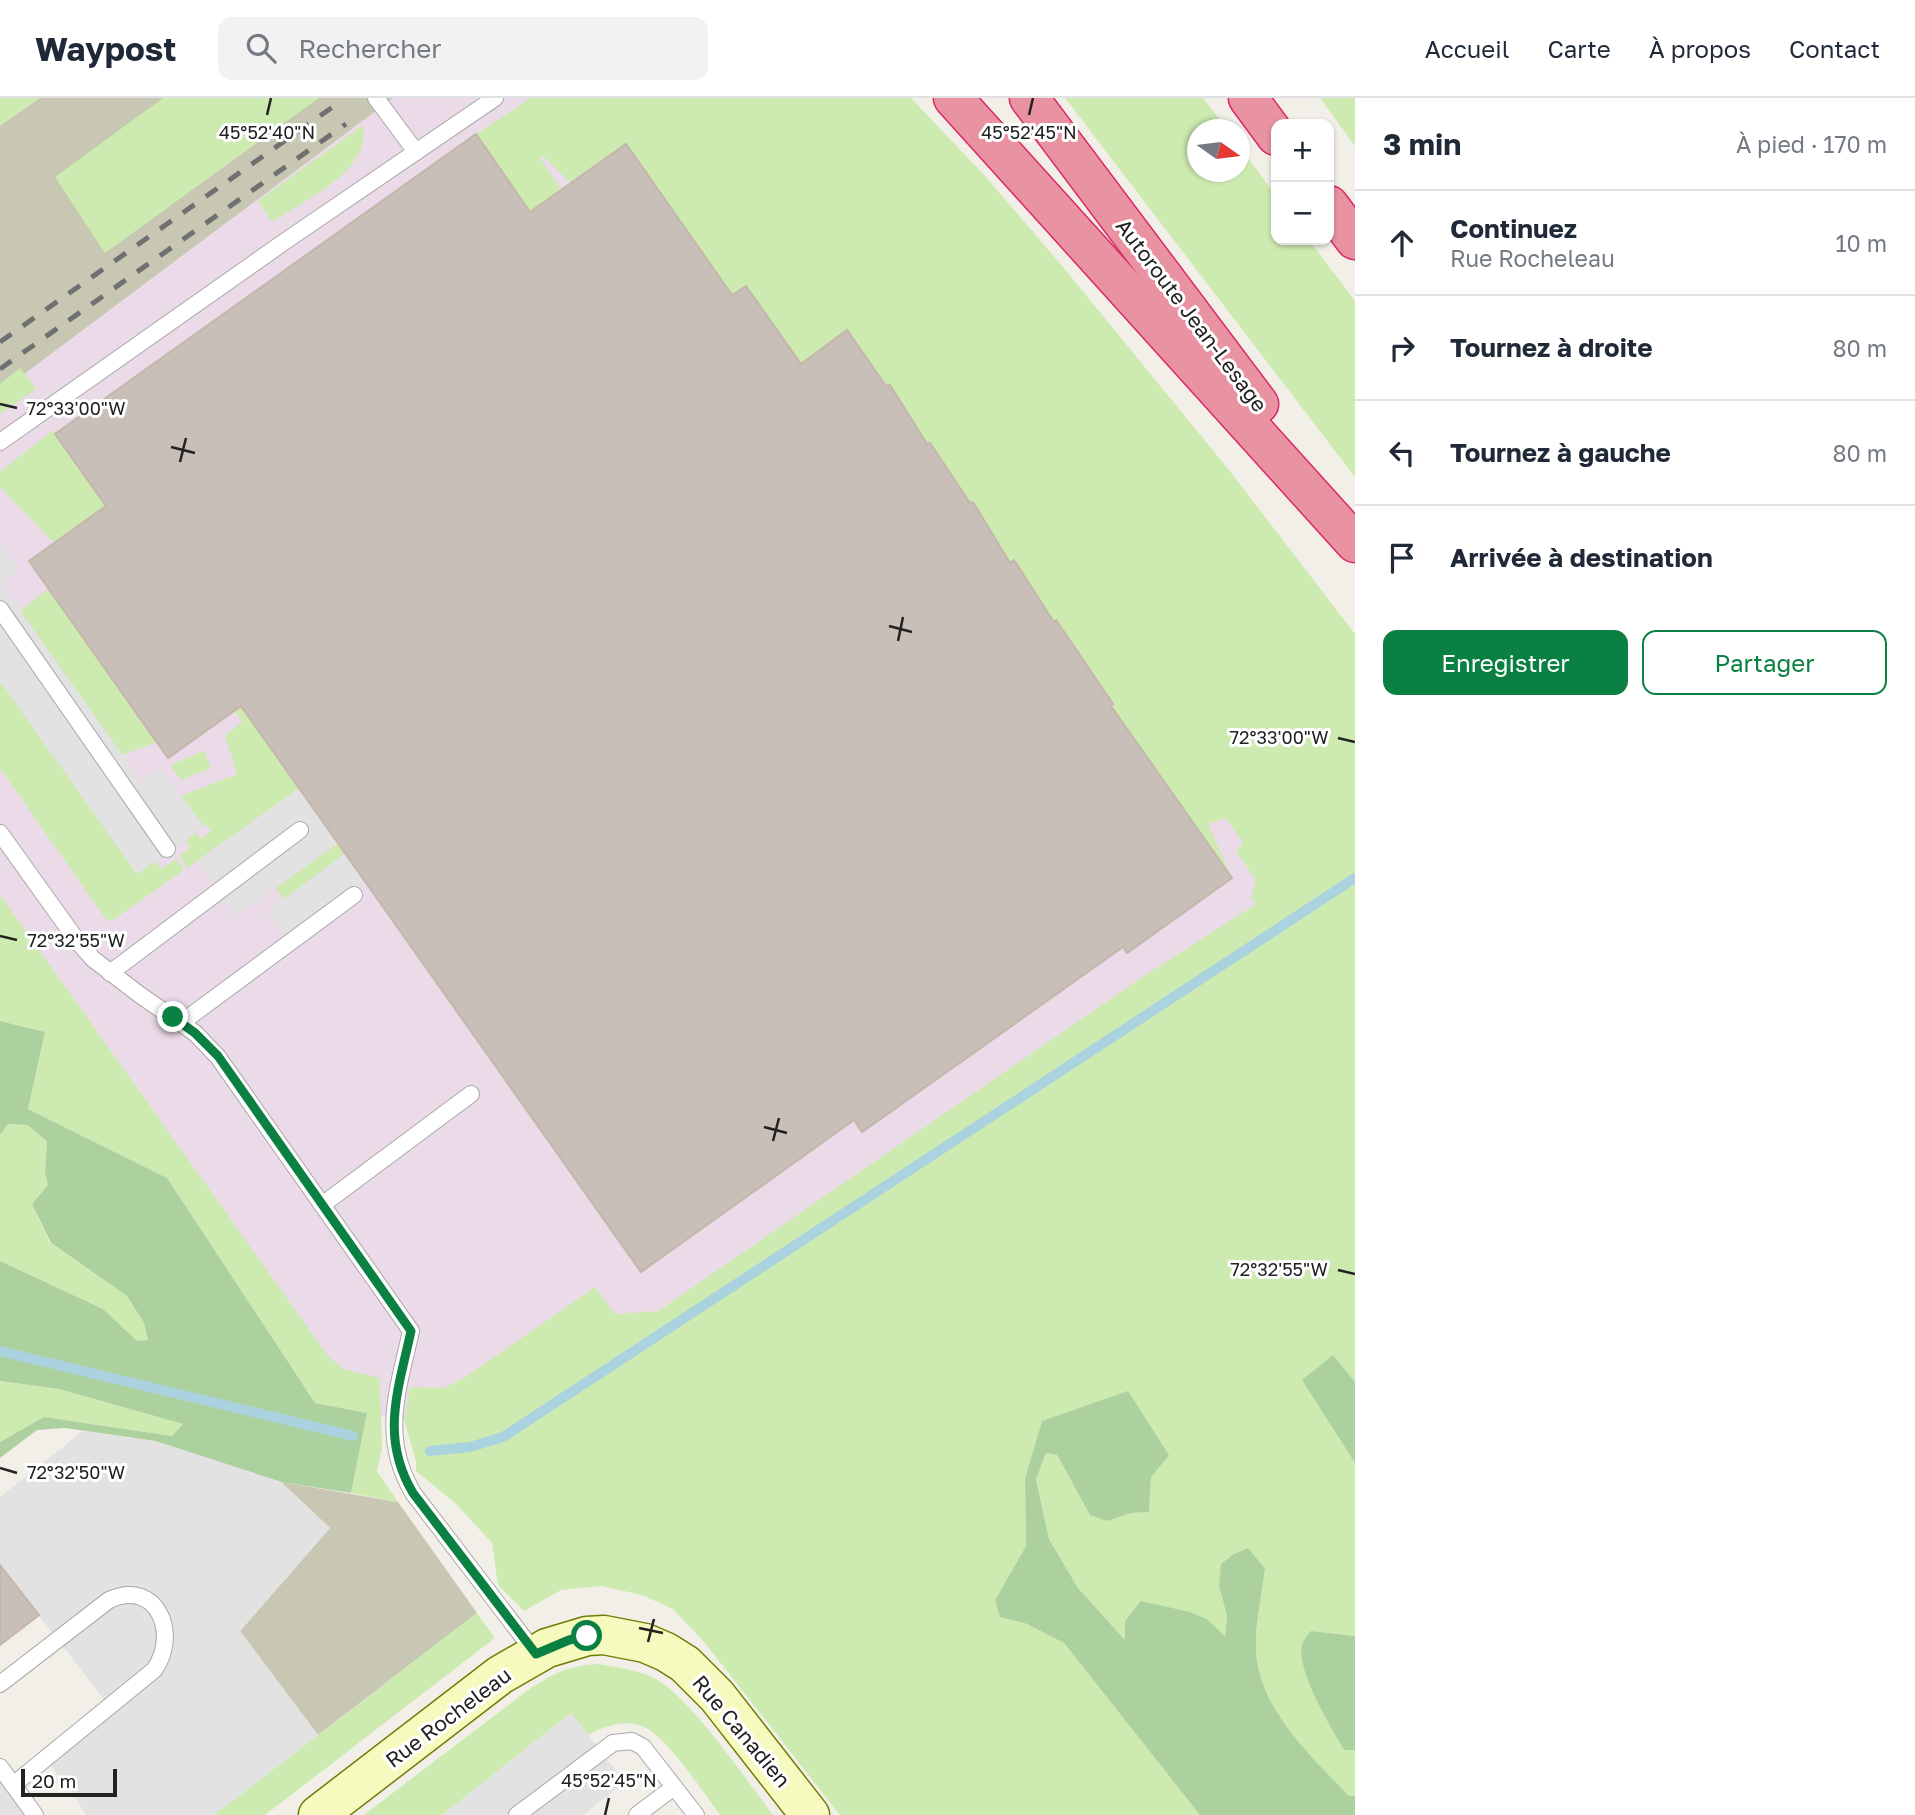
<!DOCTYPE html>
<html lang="fr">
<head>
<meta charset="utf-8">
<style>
  body { margin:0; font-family:"Golos Text",sans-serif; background:#f2f2f3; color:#1f2937 }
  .controls { position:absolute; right:21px; top:21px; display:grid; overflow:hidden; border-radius:14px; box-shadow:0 2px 5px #0004 }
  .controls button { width:63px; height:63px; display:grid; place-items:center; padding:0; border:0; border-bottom:2px solid #e0e1e3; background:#fff; color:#1f2937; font:35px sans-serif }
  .compass { position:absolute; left:1187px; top:21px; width:63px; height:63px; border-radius:50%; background:#fff; box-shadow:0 2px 5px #0004; rotate:104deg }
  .scale { position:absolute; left:21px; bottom:18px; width:96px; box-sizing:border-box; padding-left:7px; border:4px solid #222; border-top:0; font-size:19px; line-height:24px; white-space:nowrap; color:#222; -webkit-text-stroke:5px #fff; paint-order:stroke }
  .stop { position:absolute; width:21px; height:21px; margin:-16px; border:5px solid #0b8043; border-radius:50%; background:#fff }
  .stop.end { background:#0b8043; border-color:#fff; box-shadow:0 2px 7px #0008 }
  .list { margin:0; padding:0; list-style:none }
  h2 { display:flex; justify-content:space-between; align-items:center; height:91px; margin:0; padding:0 28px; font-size:30px }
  h2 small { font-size:23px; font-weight:400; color:#747a83 }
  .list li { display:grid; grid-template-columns:46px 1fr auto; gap:21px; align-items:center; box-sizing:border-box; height:105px; padding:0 28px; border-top:2px solid #e0e1e3 }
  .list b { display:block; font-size:26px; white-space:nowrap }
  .list p { margin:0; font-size:23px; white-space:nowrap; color:#747a83 }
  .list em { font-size:23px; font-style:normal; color:#747a83 }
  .actions { display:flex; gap:14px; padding:21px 28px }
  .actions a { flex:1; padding:16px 0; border:2px solid #0b8043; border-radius:14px; text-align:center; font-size:24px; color:#0b8043 }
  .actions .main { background:#0b8043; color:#fff }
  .icon { flex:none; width:38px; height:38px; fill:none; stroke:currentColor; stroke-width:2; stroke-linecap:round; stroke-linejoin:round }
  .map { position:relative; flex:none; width:1355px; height:1717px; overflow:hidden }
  header { display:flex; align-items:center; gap:42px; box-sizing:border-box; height:98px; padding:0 35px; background:#fff; border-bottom:2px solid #e0e1e3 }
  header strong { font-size:33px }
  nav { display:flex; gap:38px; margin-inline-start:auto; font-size:24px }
  .search { width:490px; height:63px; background:#f2f2f3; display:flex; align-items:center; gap:18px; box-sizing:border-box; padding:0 24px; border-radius:14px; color:#747a83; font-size:26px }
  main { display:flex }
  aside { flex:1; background:#fff }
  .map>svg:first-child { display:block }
</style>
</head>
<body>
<header>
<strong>Waypost</strong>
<div class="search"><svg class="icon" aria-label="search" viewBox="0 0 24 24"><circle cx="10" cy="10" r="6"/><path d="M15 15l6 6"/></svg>Rechercher</div>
<nav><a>Accueil</a><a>Carte</a><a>À propos</a><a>Contact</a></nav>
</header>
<main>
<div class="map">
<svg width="1355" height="1717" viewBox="0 0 1355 1717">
  <rect width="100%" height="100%" fill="#f2efe9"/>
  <!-- industrial -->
  <polygon fill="#ebdbe8" points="40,0 686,0 1328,780 541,1288 453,1332 315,1305 0,833 0,28"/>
  <!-- construction -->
  <g fill="#c7c7b4">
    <polygon points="0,0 393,0 0,294"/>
    <polygon points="281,1384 398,1404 477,1515 318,1637 240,1533 330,1430"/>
  </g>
  <!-- grass -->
  <g fill="#cdebb0">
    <polygon points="0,0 40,0 0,28"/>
    <polygon points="163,0 319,0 105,155 55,79"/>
    <path d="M531,0H911L986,79L1063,169L1229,372L1355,536V1284L1333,1257L1303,1282L1355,1365V1538L1311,1533L1344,1652H1355V1698L1349,1699C1311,1658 1258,1610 1256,1551C1255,1525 1262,1497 1265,1471L1219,1488L1227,1518L1225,1539L1207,1521L1190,1514L1126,1543L1078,1490L1049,1441L1036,1380L1046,1355L1057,1357L1072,1385L1107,1423L1131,1415L1149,1414L1151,1379L1042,1323L1025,1380L1026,1448L995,1502L1000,1519L1027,1526L1064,1545L1200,1717H840L705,1545L673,1511L642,1497L601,1488L561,1492L524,1513L498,1487L492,1445L455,1405L416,1373V1363L404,1322L410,1289L444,1290L464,1280L595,1189L615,1216L658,1213L1141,880L1256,806L1251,799L1256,782L1236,753L1243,745L1226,720L1208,726L1232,780L1111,608L1113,605L1057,523L1054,524L1014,462L1010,465L973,404L970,405L930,345L927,346L890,287L886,288L848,233L801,266L746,188L732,197L626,46L571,85L544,59L540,60L561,92L530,114L476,36Z"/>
    <polygon points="1065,0 1203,0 1227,31 1198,32 1198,74 1240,74 1240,49 1276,98 1276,142 1309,142 1355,203 1355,379"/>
    <polygon points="1320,0 1355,0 1355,48"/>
    <path d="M363,27C372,73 305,102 272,124L258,103Z"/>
    <polygon points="20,270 36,291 0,316 0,286"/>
    <polygon points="53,332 106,408 54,445 0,389 0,374"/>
    <polygon points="48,491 157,644 122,657 20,513"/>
    <polygon points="0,583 137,776 156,763 161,771 176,761 184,772 116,820 110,823 105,820 0,670"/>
    <polygon points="241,608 299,690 187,770 179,758 190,750 185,742 196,735 201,741 211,733 207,727 204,729 181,698 237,676 225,638 242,624 234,612"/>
    <polygon points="204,653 211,670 181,682 170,667"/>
    <polygon points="338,745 346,755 284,801 276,790"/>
    <polygon points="0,797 328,1258 343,1271 380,1280 382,1350 377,1373 398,1404 351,1395 367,1315 315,1305 167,1080 28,1011 45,934 0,923"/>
    <polygon points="8,1026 27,1027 47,1043 45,1074 48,1087 32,1106 50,1145 127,1198 144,1225 148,1242 137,1244 103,1211 0,1163 0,1037"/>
    <polygon points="0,1283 59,1291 183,1326 172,1338 44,1319 0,1344"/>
    <polygon points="477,1515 495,1540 265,1717 214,1717"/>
    <path d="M597,1566C616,1569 636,1571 654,1580C688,1596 748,1684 773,1717H720C703,1694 669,1642 646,1630C626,1620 606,1628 588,1637L571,1615L442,1717H364L528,1592C553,1576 567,1568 597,1566Z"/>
  </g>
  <!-- forest -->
  <g fill="#add19e">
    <polygon points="0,923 45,934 28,1011 167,1080 315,1305 367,1315 351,1395 281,1384 155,1343 65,1330 37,1332 0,1360 0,1344 44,1319 172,1338 183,1326 59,1291 0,1283 0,1163 103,1211 137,1243 148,1242 144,1225 127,1198 51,1145 32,1106 48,1087 45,1074 47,1043 27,1027 8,1026 0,1037"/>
    <polygon points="1333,1257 1355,1284 1355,1365 1302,1282"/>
    <path d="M1128,1293L1169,1357L1151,1379L1149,1414L1131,1415L1107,1423L1090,1417L1057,1357L1046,1355L1036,1381L1049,1441L1078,1490L1125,1542V1523L1141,1503L1190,1514L1207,1521L1225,1538L1227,1518L1219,1488L1221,1466L1234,1456L1248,1450L1265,1471C1262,1497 1255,1525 1256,1551C1258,1610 1311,1658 1349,1698H1355V1717H1200L1064,1545L1027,1526L1000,1519L995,1502L1026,1448L1025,1380L1042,1323Z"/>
    <path d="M1311,1533L1355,1538V1652H1344C1331,1629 1296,1573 1302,1547C1303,1542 1308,1537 1311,1533Z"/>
  </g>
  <!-- parking -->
  <g fill="#e2e2e2">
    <polygon points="0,444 19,470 1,486 129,666 142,684 161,670 204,729 137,776 0,583"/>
    <polygon points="299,690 338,745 236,818 197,764"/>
    <polygon points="346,755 368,787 289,845 267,814"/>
    <polygon points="83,1333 155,1343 281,1384 330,1430 240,1533 318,1637 214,1717 86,1717 70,1691 45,1661 109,1608 0,1467 0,1399"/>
    <polygon points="571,1615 625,1684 583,1717 442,1717"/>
    <polygon points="0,1669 35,1717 0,1717"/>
  </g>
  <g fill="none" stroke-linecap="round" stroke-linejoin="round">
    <!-- stream -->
    <g stroke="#aad3df" stroke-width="10">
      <polyline points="0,1253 353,1338"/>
      <polyline points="430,1353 470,1349 503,1339 1355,780"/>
    </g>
  </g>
  <!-- building -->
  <g fill="#c7bfb8" stroke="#c4b6ab" stroke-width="2">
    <polygon points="476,36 530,114 626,46 732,197 746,188 801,266 847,232 886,288 890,287 927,346 930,345 970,405 973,404 1010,465 1014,462 1054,524 1056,522 1113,606 1111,608 1232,780 1127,855 1123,849 862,1034 854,1022 641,1174 241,608 168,660 29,463 106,408 55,336"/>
    <polygon points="0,1467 39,1517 0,1547"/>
  </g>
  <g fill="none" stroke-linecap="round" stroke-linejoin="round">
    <defs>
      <g id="lane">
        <polyline points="376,0 416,54"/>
        <polyline points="0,344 284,144 495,0"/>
        <polyline points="0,511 167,751"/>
        <path d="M0,735L78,844L93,861L140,897L195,935L218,959L411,1233C398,1292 380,1339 413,1395L536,1556"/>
        <polyline points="110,875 300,732"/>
        <polyline points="181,925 354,797"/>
        <polyline points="322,1107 471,996"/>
        <path d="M0,1586L109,1502C157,1480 180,1536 154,1572L13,1687"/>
        <polyline points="0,1669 35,1717"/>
        <polyline points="517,1717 613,1645 632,1643 643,1649 696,1717"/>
        <polyline points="637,1717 674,1689"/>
      </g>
      <polyline id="secondary" points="318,1717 500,1577 547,1550 587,1538 604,1537 645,1545 666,1554 685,1566 717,1598 810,1717"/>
      <g id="highway">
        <polyline points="953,0 1355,445"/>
        <polyline points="1029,0 1259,306"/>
        <polyline points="1248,0 1276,38"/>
        <polyline points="1329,107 1355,142"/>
      </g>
    </defs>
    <!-- lane casing -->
    <use href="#lane" stroke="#a9a9a9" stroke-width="18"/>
    <!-- secondary casing -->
    <use href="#secondary" stroke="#707d05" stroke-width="41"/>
    <!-- highway casing -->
    <use href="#highway" stroke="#dc2a67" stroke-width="41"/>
    <!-- lane -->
    <use href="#lane" stroke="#fff" stroke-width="16"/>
    <!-- secondary -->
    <use href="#secondary" stroke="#f7fabf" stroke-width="38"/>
    <!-- highway -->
    <use href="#highway" stroke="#e892a2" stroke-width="38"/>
    <!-- rail -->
    <g stroke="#707070" stroke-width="5" stroke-dasharray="14 14" stroke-linecap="butt">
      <polyline points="0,244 334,8"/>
      <polyline points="0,271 346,26"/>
    </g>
  </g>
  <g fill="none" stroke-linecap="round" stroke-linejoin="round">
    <!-- route -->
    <path stroke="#0b8043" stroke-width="9" d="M173,919L195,935L218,958L411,1233C398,1293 380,1339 413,1395L536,1556L569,1542L587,1538"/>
  </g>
  <!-- ticks -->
  <path fill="none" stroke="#222" stroke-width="2.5" d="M267,17L271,0M1029,17L1033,0M0,306L17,310M171,349L195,355M180,364L186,340M889,528L912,534M898,543L903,519M1338,640L1355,644M0,838L17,842M764,1029L787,1035M773,1043L779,1020M1338,1172L1355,1176M0,1370L17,1375M639,1530L663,1535M648,1544L654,1521M605,1717L609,1700"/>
  <g text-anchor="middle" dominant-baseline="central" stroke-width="6" stroke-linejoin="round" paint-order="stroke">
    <!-- street labels -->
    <g font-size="21" fill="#222" stroke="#fff">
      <text transform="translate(1192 217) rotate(53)">Autoroute Jean-Lesage</text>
      <text transform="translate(448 1619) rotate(-37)">Rue Rocheleau</text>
      <text transform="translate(742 1633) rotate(50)">Rue Canadien</text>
    </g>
  </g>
  <g font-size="18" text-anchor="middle" fill="#222" stroke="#fff" stroke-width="6" stroke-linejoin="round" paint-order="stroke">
    <text x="267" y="41">45°52'40"N</text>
    <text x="1029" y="41">45°52'45"N</text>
    <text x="76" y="317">72°33'00"W</text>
    <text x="1279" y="646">72°33'00"W</text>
    <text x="76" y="849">72°32'55"W</text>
    <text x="1279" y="1178">72°32'55"W</text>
    <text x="76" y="1381">72°32'50"W</text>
    <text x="609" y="1689">45°52'45"N</text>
  </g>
</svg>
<div class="controls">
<button>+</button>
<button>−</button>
</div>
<svg class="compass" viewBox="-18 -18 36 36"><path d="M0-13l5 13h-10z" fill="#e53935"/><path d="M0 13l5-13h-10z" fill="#747a83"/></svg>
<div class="scale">20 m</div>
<div class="stop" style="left:587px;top:1538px"></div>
<div class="stop end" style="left:173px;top:919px"></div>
</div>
<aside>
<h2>3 min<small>À pied · 170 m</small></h2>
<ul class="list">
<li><svg class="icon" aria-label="ahead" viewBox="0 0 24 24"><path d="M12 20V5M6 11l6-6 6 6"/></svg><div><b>Continuez</b><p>Rue Rocheleau</p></div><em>10 m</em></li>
<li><svg class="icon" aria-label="right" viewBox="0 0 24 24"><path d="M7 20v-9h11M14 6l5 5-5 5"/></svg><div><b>Tournez à droite</b></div><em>80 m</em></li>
<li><svg class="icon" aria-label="left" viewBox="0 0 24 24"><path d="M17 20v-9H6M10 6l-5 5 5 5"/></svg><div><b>Tournez à gauche</b></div><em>80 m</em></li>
<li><svg class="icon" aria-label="arrive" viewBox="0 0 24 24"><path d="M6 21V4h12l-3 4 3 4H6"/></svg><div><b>Arrivée à destination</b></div></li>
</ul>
<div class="actions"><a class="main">Enregistrer</a><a>Partager</a></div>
</aside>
</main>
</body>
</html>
